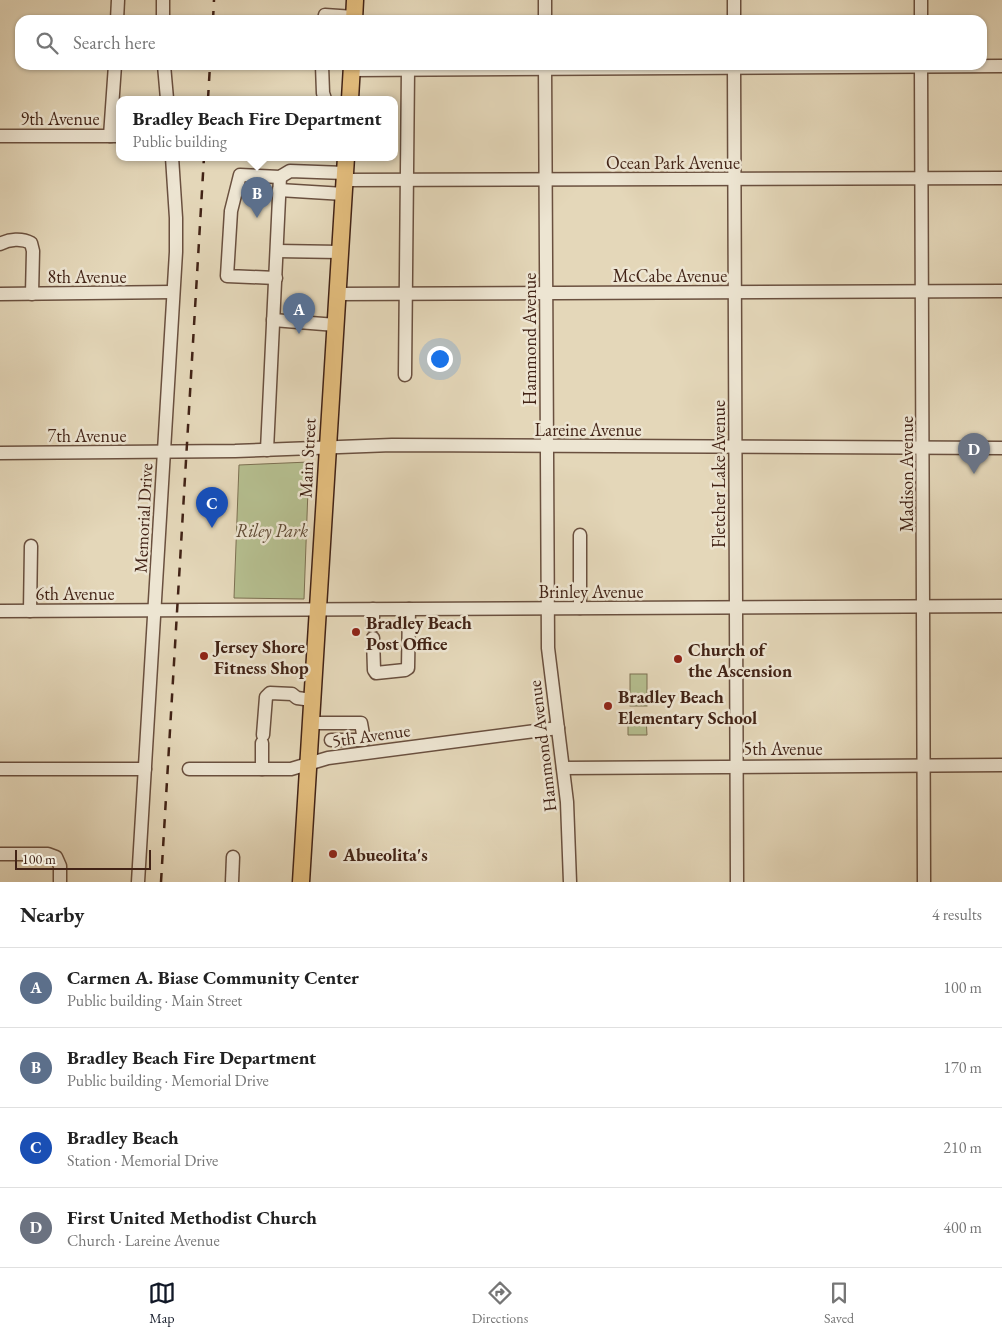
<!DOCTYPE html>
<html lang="en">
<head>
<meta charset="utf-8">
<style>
  body { margin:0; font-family:"EB Garamond",serif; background:#f6f6f6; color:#222 }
  .scale { position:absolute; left:15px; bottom:12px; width:136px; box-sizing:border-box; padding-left:5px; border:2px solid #422316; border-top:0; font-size:14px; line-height:18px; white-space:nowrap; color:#422316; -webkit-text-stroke:4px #ede5d2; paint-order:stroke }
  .you { position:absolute; left:439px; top:358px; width:18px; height:18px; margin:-12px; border:4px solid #fff; border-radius:50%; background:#1a73e8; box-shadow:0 0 0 8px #1a73e833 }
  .badge { display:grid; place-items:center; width:32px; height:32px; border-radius:50%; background:#111827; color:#fff; font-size:16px; font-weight:700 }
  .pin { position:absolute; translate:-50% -41px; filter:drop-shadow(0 1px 2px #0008) }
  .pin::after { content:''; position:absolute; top:26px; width:18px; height:15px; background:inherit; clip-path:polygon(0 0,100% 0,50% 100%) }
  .popup { position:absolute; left:116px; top:96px; width:282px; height:65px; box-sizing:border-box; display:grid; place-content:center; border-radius:10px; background:#fff; filter:drop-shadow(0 1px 4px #0005); font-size:16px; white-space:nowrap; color:#767676 }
  .popup b { font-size:19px; color:#222 }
  .popup::after { content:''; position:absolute; left:50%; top:100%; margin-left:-10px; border:10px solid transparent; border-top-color:#fff }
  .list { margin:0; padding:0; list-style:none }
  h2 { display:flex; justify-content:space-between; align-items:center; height:65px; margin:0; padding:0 20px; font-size:21px }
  h2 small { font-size:16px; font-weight:400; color:#767676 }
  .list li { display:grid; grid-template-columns:32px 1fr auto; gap:15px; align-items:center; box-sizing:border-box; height:80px; padding:0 20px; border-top:1px solid #e0e0e0 }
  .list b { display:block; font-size:19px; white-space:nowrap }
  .list p { margin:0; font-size:16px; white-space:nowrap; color:#767676 }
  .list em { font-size:16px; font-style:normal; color:#767676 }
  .icon { flex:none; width:28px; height:28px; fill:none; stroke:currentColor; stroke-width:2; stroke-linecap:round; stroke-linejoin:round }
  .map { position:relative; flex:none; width:1002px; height:882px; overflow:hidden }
  .search { position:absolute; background:#fff; box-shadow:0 1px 4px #0004; left:15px; right:15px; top:15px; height:55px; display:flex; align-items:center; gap:12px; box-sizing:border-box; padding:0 18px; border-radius:15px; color:#767676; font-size:19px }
  .sheet { height:385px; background:#fff }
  nav { display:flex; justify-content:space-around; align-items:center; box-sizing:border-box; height:70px; border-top:1px solid #e0e0e0; background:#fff; font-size:14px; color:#767676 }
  nav a { display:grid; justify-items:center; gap:2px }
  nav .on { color:#111827 }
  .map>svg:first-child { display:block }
</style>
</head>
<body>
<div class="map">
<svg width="1002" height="882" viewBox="0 0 1002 882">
  <rect width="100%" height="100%" fill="#e4d7b9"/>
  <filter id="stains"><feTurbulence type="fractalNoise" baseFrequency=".004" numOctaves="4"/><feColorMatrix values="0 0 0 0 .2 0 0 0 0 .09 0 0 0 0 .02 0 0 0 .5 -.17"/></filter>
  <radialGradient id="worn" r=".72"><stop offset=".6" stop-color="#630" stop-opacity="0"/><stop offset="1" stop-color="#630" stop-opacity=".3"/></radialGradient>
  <!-- green -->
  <g fill="#b5be8f" stroke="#7c7052">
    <polygon points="309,462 304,599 234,598 239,465"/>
    <rect x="630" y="674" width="17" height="32"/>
    <polygon points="628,717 646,717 647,735 628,735"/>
  </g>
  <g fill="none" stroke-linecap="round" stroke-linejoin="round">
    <defs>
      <g id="minor">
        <polyline points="545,0 545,20"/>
        <polyline points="734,0 734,20"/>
        <polyline points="921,0 921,20"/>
        <polyline points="117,20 118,0"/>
        <polyline points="163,20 163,0"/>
        <polyline points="324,20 325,15 354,17"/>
        <polyline points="164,65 167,99"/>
        <polyline points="322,65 323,93 325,99"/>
        <polyline points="545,65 548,648 567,802 570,882"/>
        <polyline points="734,65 737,882"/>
        <polyline points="921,65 924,882"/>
        <polyline points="352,70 1002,66"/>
        <polyline points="0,136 120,136"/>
        <polyline points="110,136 115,65"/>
        <polyline points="345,180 1002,178"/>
        <polyline points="279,190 344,194"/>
        <path d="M0,244C9,239 22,238 31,243L33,251L32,294"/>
        <polyline points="277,251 340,252"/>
        <polyline points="276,278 227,276 231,211 240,175 280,177 290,171 345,173"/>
        <polyline points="0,294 173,292"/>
        <polyline points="337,294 1002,291"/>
        <polyline points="273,320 336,325"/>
        <polyline points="405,375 408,69"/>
        <polyline points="267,450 280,177"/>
        <polyline points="0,453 235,451 392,445 1002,448"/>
        <polyline points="580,608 580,535"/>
        <polyline points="373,609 373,626"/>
        <polyline points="0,611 1002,606"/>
        <polyline points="30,611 31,546"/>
        <polyline points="373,638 374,670 376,673 405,670 408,668 409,609"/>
        <polyline points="311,723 361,723 364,740 331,740"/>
        <polyline points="263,735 266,697 270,693 292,694 297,698 312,700"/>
        <polyline points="563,768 1002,765"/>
        <polyline points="0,769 145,769"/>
        <polyline points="189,769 291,769 328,758 558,728"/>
        <polyline points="262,769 262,743"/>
        <polyline points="0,854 48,854 56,857 60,866 60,882"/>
        <polyline points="138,882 176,252 176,218 172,157"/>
        <polyline points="232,882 233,857"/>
      </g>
      <g id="major">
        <polyline points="354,20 355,0"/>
        <polyline points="350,99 352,65"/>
        <polyline points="301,882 346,157"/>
      </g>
    </defs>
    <!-- minor casing -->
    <use href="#minor" stroke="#6a503f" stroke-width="15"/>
    <!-- major casing -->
    <use href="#major" stroke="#422316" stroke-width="19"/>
    <!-- minor -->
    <use href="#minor" stroke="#ede5d2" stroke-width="12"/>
    <!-- major -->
    <use href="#major" stroke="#e2bc7c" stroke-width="16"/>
    <!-- rail -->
    <g stroke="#422316" stroke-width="2.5" stroke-dasharray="9 9" stroke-linecap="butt">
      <polyline points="213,20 214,0"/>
      <polyline points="208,99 210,65"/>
      <polyline points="161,882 204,157"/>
    </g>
  </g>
  <!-- markers -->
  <g fill="#8f2418" stroke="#ede5d2" stroke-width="2">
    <circle cx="356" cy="632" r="5"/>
    <circle cx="204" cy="656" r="5"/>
    <circle cx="678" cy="659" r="5"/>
    <circle cx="608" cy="706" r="5"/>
    <circle cx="333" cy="854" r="5"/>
  </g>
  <g text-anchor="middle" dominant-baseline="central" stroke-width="5" stroke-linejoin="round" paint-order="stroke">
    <!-- street labels -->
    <g font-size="18" fill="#422316" stroke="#ede5d2">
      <text x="60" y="118">9th Avenue</text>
      <text x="673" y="162">Ocean Park Avenue</text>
      <text x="670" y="275">McCabe Avenue</text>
      <text x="87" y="276">8th Avenue</text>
      <text transform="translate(529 339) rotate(-90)">Hammond Avenue</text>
      <text x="588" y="429">Lareine Avenue</text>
      <text x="87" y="435">7th Avenue</text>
      <text transform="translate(307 458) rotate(-87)">Main Street</text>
      <text transform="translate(718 474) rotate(-90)">Fletcher Lake Avenue</text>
      <text transform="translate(906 474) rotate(-90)">Madison Avenue</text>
      <text transform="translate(143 518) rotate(-87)">Memorial Drive</text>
      <text x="591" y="591">Brinley Avenue</text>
      <text x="75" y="593">6th Avenue</text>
      <text transform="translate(371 735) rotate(-8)">5th Avenue</text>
      <text transform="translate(542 746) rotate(-97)">Hammond Avenue</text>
      <text x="783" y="748">5th Avenue</text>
    </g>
    <!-- park labels -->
    <g font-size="18" font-style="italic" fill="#5f4a34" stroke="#ede5d2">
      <text x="272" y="530">Riley Park</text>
    </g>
    <!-- poi labels -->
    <g font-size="18" font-weight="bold" fill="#422316" stroke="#ede5d2" text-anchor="start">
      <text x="366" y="622">Bradley Beach<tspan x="366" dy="21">Post Office</tspan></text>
      <text x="214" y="646">Jersey Shore<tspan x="214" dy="21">Fitness Shop</tspan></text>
      <text x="688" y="649">Church of<tspan x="688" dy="21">the Ascension</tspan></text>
      <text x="618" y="696">Bradley Beach<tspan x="618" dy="21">Elementary School</tspan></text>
      <text x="343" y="854">Abueolita's</text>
    </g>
  </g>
  <rect width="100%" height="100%" filter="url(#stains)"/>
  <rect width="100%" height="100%" fill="url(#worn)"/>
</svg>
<div class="scale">100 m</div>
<div class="you"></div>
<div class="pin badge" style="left:299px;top:334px;background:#5c6f8a">A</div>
<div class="pin badge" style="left:257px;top:218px;background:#5c6f8a">B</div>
<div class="popup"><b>Bradley Beach Fire Department</b>Public building</div>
<div class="pin badge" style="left:212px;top:528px;background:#1a4fb4">C</div>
<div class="pin badge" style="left:974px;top:474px;background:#6b7280">D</div>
<div class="search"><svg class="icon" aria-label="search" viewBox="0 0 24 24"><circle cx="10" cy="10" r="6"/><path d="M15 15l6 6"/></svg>Search here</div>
</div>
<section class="sheet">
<h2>Nearby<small>4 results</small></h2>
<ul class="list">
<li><span class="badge" style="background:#5c6f8a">A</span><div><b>Carmen A. Biase Community Center</b><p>Public building · Main Street</p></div><em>100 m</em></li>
<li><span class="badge" style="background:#5c6f8a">B</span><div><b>Bradley Beach Fire Department</b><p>Public building · Memorial Drive</p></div><em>170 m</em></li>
<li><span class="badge" style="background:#1a4fb4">C</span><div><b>Bradley Beach</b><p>Station · Memorial Drive</p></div><em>210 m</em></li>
<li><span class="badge" style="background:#6b7280">D</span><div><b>First United Methodist Church</b><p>Church · Lareine Avenue</p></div><em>400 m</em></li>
</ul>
</section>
<nav>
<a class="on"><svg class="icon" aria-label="map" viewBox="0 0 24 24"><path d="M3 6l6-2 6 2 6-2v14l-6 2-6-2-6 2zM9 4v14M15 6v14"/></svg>Map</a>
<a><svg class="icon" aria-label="directions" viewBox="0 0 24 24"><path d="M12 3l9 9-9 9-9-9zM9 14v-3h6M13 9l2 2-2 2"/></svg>Directions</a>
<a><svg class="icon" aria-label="saved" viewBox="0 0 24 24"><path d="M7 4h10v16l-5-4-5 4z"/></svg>Saved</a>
</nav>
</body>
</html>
